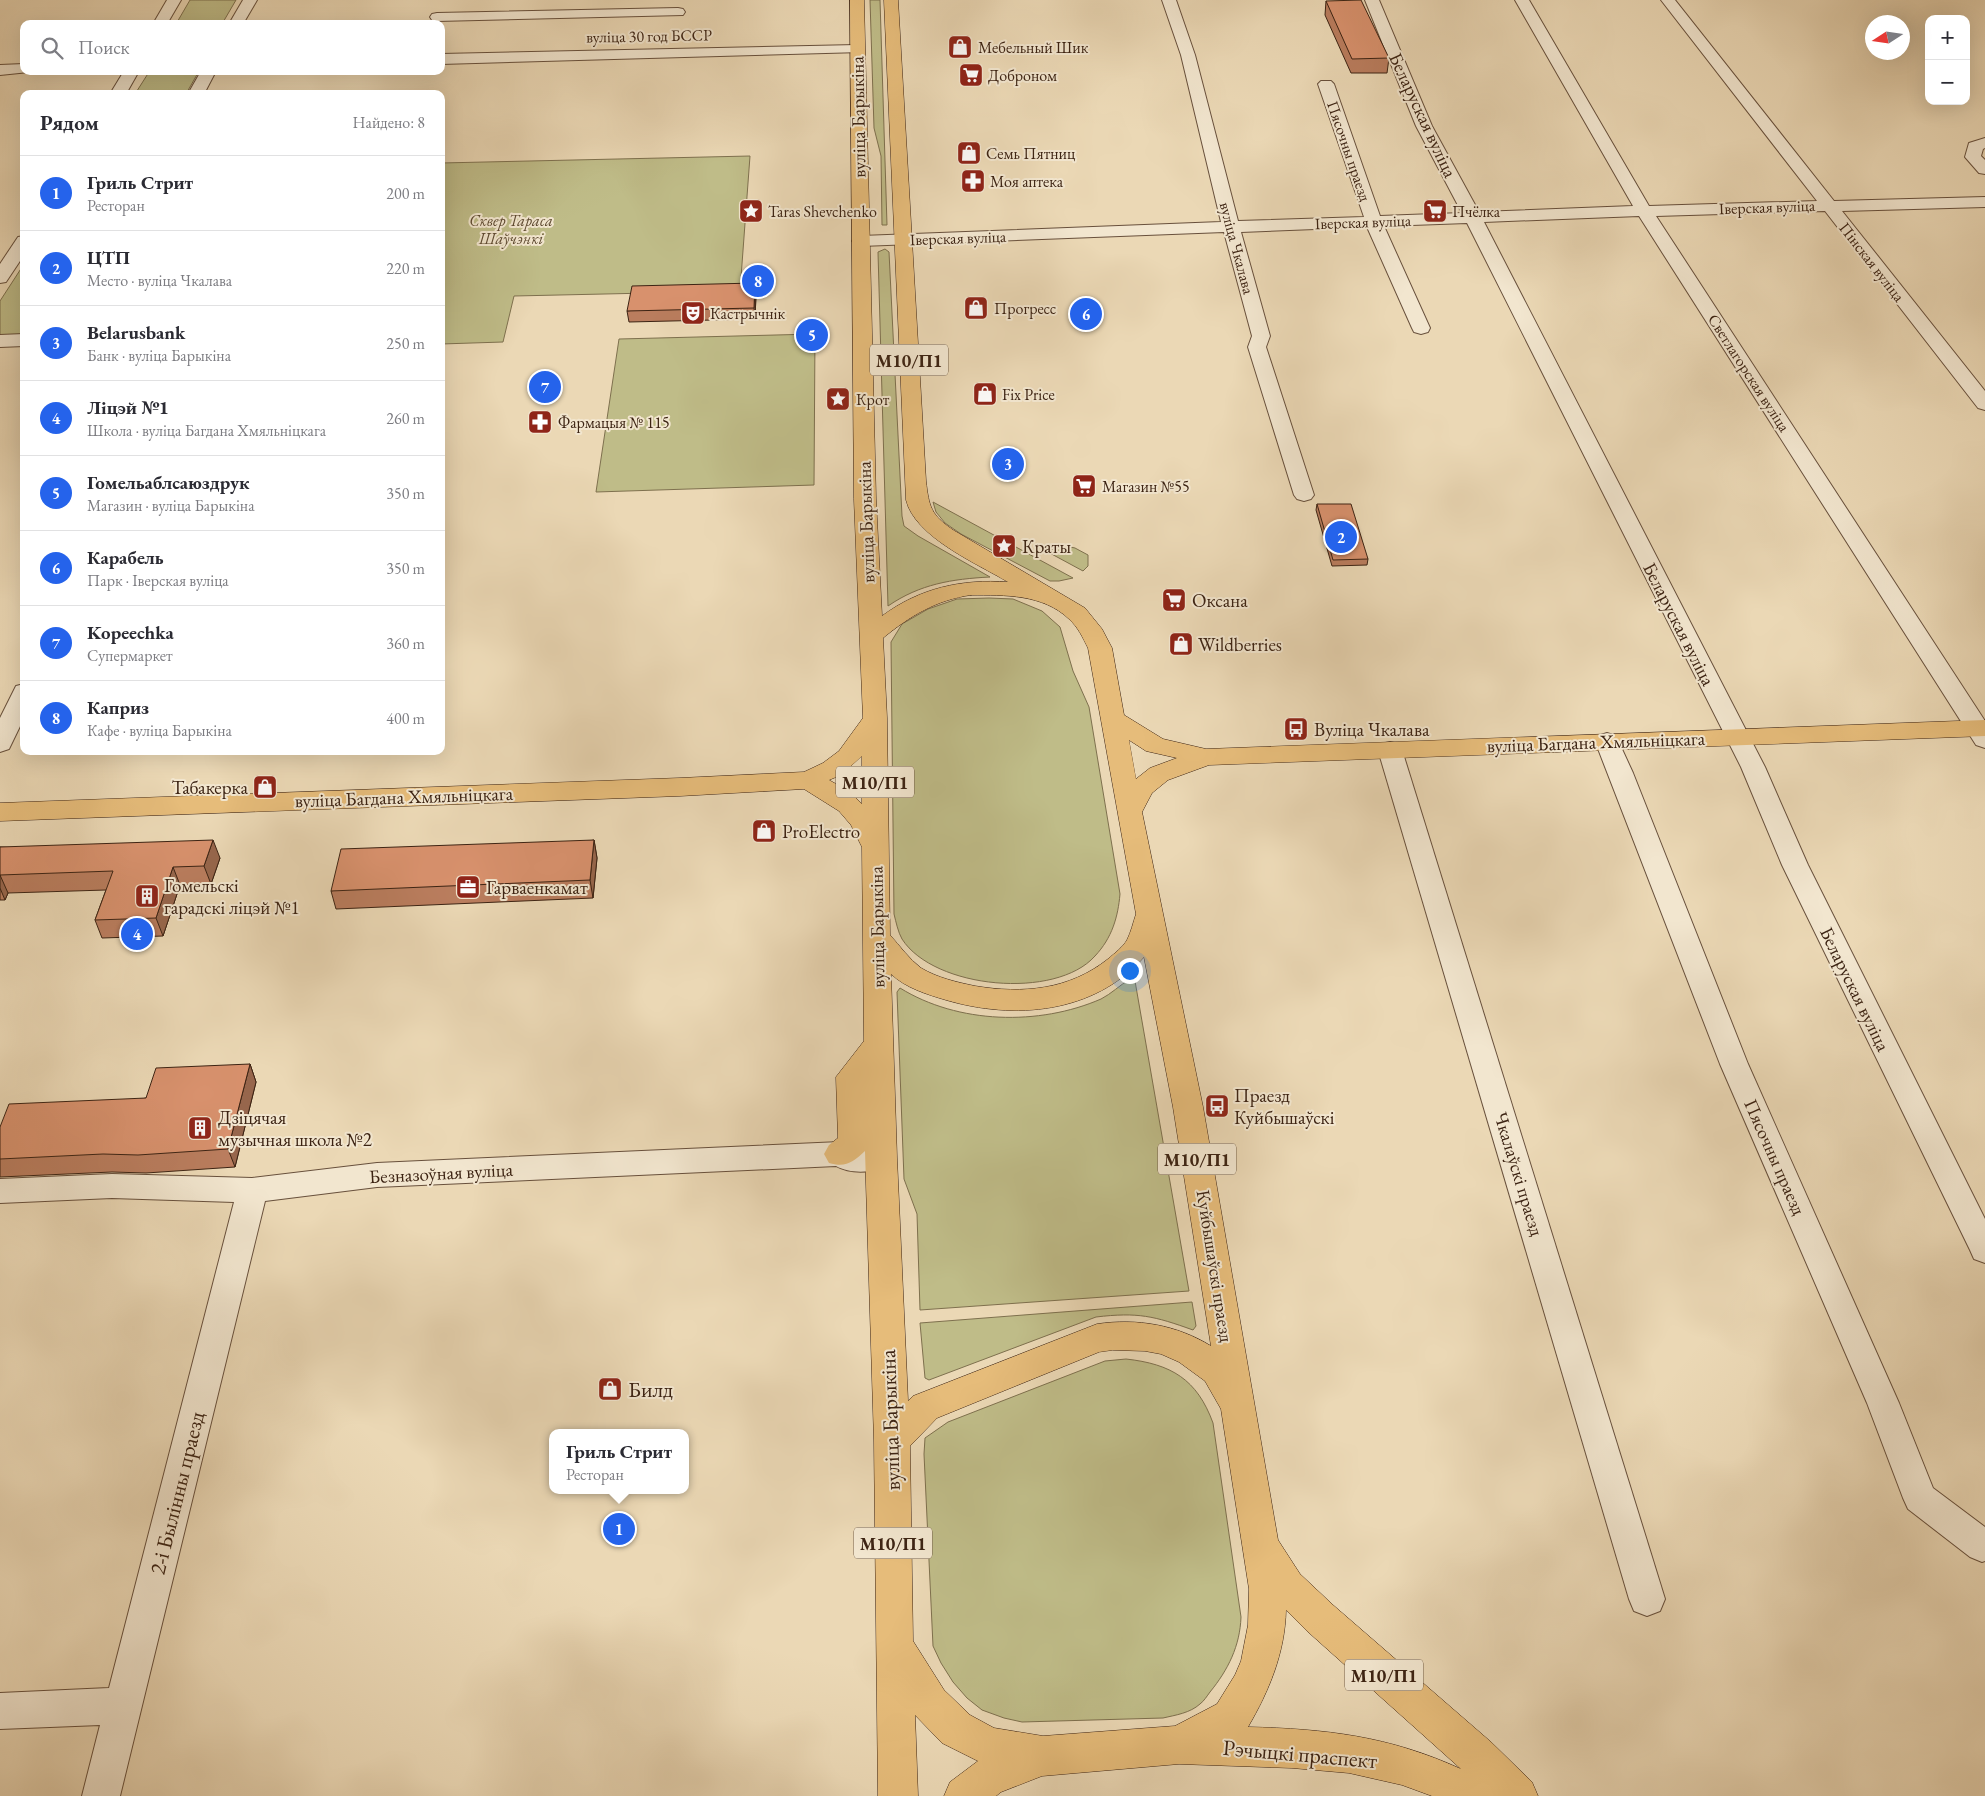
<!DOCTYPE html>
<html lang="ru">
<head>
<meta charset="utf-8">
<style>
  body { margin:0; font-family:"EB Garamond",serif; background:#f2f2f3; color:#2b2b33 }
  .controls { position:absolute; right:15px; top:15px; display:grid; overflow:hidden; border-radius:10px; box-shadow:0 5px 20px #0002 }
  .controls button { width:45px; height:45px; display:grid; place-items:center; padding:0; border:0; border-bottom:1px solid #e1e1e2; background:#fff; color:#2b2b33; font:25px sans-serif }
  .compass { position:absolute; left:1865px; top:15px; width:45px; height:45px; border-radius:50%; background:#fff; box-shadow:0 5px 20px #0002; rotate:258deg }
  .you { position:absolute; left:1129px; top:970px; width:18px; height:18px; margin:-12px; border:4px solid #fff; border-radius:50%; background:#1a73e8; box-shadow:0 0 0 8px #1a73e833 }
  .badge { display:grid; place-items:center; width:32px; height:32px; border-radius:50%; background:#2563eb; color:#fff; font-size:16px; font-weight:700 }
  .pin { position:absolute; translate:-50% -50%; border:2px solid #fff; box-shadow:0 1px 5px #0006 }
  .popup { position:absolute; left:549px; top:1429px; width:140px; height:65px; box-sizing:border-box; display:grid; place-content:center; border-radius:10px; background:#fff; filter:drop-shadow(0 1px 4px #0005); font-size:16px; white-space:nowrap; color:#7c7c81 }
  .popup b { font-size:19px; color:#2b2b33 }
  .popup::after { content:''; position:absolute; left:50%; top:100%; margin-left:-10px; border:10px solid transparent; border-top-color:#fff }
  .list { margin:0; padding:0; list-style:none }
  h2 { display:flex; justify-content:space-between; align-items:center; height:65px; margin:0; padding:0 20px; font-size:21px }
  h2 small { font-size:16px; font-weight:400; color:#7c7c81 }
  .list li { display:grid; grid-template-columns:32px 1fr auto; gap:15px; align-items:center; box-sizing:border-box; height:75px; padding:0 20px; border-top:1px solid #e1e1e2 }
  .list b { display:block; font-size:19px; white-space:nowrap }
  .list p { margin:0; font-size:16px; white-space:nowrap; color:#7c7c81 }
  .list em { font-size:16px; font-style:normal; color:#7c7c81 }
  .icon { flex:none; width:28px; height:28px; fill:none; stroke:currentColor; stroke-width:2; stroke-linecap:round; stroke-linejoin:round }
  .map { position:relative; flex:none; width:1985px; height:1796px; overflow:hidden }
  .search { position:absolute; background:#fff; box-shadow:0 5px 20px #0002; left:20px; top:20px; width:425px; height:55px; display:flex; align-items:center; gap:12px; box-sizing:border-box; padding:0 18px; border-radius:10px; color:#7c7c81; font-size:19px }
  .panel { position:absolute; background:#fff; box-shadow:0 5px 20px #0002; left:20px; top:90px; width:425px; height:665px; border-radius:10px }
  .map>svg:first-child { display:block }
</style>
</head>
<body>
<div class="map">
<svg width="1985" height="1796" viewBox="0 0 1985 1796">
  <rect width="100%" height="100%" fill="#ebd8b5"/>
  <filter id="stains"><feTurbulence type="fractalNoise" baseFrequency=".004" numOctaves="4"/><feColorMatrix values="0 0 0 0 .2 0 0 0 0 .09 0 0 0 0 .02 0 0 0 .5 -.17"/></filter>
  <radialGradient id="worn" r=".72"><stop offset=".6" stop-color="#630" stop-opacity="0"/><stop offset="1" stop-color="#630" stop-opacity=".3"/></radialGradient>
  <!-- green -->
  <g fill="#bfbc88" stroke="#7e704e">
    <polygon points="190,0 236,0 222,24 176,24"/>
    <polygon points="870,0 880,0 887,225 882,225 881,156 874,128"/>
    <polygon points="199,71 186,94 135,94 149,72"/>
    <polygon points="750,156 740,291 514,296 503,342 441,344 441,163"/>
    <path d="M885,249L889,252L902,516L904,526L918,536L990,577C952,579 920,584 888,606L878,252Z"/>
    <polygon points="24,264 24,335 0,336 0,301"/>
    <polygon points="815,334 814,485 596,492 619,339"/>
    <polygon points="933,502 1073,578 1059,581 1050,581 961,534 945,523 936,512"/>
    <polygon points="1066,546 1075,548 1088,555 1088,566 1083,571 1046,551"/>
    <path d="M989,598L1013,599L1042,611L1060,627L1073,671L1089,707L1120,894C1118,917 1112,938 1095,956C1056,1000 934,989 902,939C898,932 896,922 894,914L891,642L902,624L928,609L957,599Z"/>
    <path d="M1130,979L1135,981L1189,1291L920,1310L917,1214L904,1179L897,992L900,988C958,1024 1039,1026 1101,999C1111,994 1120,985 1130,979Z"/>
    <path d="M1192,1302L1196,1326L1193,1330C1154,1316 1138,1312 1096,1317L929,1380L925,1378L920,1323Z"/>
    <path d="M1126,1359C1171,1364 1197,1379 1213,1423L1241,1617C1240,1646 1228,1670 1210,1692C1207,1696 1204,1701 1200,1704C1190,1713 1176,1715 1163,1718L1022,1722L1004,1718L982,1710L967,1698L953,1682L941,1663L933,1646L924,1454L925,1438L948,1422L1105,1361Z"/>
  </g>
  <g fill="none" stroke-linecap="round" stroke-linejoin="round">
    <defs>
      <g id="minor">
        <polygon points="167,0 181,0 167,24 153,24"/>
        <polygon points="243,0 257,0 243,24 229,24"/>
        <polygon points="1162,0 1176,0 1195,55 1238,221 1364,217 1318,84 1321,81 1331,81 1334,84 1380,216 1462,213 1416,126 1365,0 1379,0 1432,126 1479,212 1633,206 1515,0 1529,0 1649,206 1817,201 1661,0 1675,0 1834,201 1985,197 1985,207 1842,211 1985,391 1985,410 1978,408 1825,211 1656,216 1985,721 1985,748 1976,745 1639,216 1484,222 1765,767 1808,865 1985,1219 1985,1263 1974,1259 1970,1250 1782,865 1741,767 1467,223 1384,226 1430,328 1428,332 1421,334 1414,332 1412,328 1367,227 1241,232 1270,336 1266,347 1314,495 1311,499 1304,501 1297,499 1294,495 1248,347 1252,336 1224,232 861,246 855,245 852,241 855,237 861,236 1221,222 1181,55"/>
        <polygon points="678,8 683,9 685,12 683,15 437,21 432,20 430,17 432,14 437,13"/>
        <polygon points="857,45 862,46 864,49 862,52 441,64 441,54"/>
        <polygon points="24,64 24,71 29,72 0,75 0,65"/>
        <polygon points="124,71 139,71 126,94 110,94"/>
        <polygon points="201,71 216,71 204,94 188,94"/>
        <polygon points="1985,138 1985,148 1983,149 1981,156 1985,160 1985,174 1979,173 1965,157 1969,143"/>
        <polygon points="24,236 24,255 6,282 0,283 0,264 18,237"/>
        <polygon points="24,334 24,346 0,347 0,335"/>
        <polygon points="24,684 24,718 9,749 0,752 0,718 16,686"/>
        <polygon points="1607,733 1616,736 1633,773 1748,1064 1899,1403 1933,1488 1985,1527 1985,1561 1982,1562 1970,1557 1908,1509 1903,1498 1867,1403 1720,1064 1595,741 1598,736"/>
        <polygon points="1390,742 1399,744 1402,750 1665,1599 1660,1611 1647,1616 1634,1611 1629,1599 1378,750 1381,744"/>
        <path d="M840,1142L855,1148L881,1146L892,1150L896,1158L892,1166C874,1172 852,1175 836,1166L377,1187L265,1201L120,1796H82L100,1725L0,1729V1693L109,1688L234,1202L112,1198L0,1203V1179L112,1174L252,1178L377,1163Z"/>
      </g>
      <path id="major" d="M850,0H864L876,499L882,616C920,588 961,579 1008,582C976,563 915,537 906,500L884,0H898L926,481C929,507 931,515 953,530L1085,608L1102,629L1112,648L1124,715L1163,739L1206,749L1985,720V736L1209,765L1168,780L1152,793L1142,812L1203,1107L1278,1540L1300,1574L1333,1605L1491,1742L1532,1782L1538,1796H1432L1402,1785L1349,1773L1292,1768L1179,1764L1042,1776L1001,1792L996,1796H944L950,1782L978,1761L942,1743L915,1715L918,1796H878L874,1441L865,1151C853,1162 846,1168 829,1163L824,1154L829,1145L838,1138L836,1077L864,1041L862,847L851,825L839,811L804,789L680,796L0,821V803L680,778L804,772L823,763L839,751L863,718L854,499ZM971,595C1005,595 1043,594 1069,619C1078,627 1083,638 1088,648L1136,914C1133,923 1131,932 1127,940C1123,947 1115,953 1108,959C1069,990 1023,994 975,986C956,982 938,978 921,968C909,959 900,946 890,935L887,718L883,638C910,616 936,600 971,595ZM1129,740L1146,751L1177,758L1150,768L1136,779ZM862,756V804L850,792L829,780L841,775ZM1144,957L1173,1107L1211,1346C1177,1325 1137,1318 1097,1324L913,1396L908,1401L897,1158L891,974C906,988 926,994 946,1000C1014,1020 1094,1014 1144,957ZM1113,1350L1145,1351L1161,1354L1179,1362L1205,1381L1221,1409L1249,1589L1248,1625L1241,1661L1235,1675L1217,1704L1175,1726L1043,1736L994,1728L970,1715L944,1690L913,1641L910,1446L937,1418L1099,1352ZM1286,1610L1307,1631L1461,1769C1389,1736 1326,1729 1248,1727C1269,1691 1285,1653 1286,1610Z"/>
    </defs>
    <!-- minor casing -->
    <use href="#minor" stroke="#68503c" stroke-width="2"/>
    <!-- major casing -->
    <use href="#major" stroke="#3c2313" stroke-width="1"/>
    <!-- minor -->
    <use href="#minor" fill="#f2e6cf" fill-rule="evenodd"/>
    <!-- major -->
    <use href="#major" fill="#e6bc7a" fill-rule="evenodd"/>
  </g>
  <!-- wall -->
  <g fill="#ba7d5e" stroke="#3c2313">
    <polygon points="1326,1 1389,58 1387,73 1351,73 1325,15"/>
    <polygon points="756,294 755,319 629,322 627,311"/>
    <polygon points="1317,504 1368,559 1367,565 1332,566 1316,510"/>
    <polygon points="594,840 597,858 593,898 336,909 331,891"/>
    <polygon points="0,847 220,858 211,884 180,885 163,936 102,938 95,920 106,890 8,893 5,900 0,900"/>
    <polygon points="250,1064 256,1082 235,1167 146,1173 112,1172 0,1177 0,1127 146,1098"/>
  </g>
  <!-- shaded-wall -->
  <g fill="#97664c" stroke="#3c2313">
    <polygon points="755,283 756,294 755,319 754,308"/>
    <polygon points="213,840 220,858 211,884 204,866"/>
    <polygon points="594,840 597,858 593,898 590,880"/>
    <polygon points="173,867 180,885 163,936 156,918"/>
    <polygon points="0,875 8,893 5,900 0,888"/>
    <polygon points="250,1064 256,1082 235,1167 228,1149"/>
  </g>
  <!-- building -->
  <g fill="#d8916d" stroke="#3c2313">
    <polygon points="1361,0 1389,58 1352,59 1326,1"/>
    <polygon points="755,283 754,308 627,311 632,286"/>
    <polygon points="1317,504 1351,504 1368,559 1333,560"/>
    <polygon points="213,840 204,866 173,867 156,918 95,920 113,871 0,875 0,847"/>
    <polygon points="594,840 590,880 331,891 341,849"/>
    <polygon points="250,1064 228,1149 138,1155 103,1154 0,1159 0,1127 9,1104 146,1098 156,1068"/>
  </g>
  <!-- icons -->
  <defs>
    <symbol id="shop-square" viewBox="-11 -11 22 22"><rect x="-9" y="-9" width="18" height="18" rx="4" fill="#8f2418" stroke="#f2e6cf"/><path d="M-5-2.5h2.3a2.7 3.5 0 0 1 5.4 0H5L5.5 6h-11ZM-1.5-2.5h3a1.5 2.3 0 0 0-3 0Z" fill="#fff"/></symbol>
    <symbol id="supermarket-square" viewBox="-11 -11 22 22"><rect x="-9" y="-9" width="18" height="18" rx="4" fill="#8f2418" stroke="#f2e6cf"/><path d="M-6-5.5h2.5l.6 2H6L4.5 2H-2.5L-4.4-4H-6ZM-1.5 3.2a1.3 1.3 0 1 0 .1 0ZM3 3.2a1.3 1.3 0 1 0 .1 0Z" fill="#fff"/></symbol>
    <symbol id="pharmacy-square" viewBox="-11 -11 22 22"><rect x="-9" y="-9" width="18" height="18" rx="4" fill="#8f2418" stroke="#f2e6cf"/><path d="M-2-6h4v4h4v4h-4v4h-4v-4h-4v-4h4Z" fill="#fff"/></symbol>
    <symbol id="sight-square" viewBox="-11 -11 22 22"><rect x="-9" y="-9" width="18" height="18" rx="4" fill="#8f2418" stroke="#f2e6cf"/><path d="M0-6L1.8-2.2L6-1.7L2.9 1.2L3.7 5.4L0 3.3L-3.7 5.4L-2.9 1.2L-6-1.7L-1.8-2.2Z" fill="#fff"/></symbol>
    <symbol id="theatre-square" viewBox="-11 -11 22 22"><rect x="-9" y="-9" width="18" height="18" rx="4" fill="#8f2418" stroke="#f2e6cf"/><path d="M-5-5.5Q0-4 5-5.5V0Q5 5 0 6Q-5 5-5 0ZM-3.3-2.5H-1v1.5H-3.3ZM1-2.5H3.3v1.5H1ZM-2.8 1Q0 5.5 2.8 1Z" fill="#fff"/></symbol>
    <symbol id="bus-square" viewBox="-11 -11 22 22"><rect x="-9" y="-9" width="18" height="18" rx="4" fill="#8f2418" stroke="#f2e6cf"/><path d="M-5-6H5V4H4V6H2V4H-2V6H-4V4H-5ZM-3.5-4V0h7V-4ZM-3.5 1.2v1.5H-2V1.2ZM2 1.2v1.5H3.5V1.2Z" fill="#fff"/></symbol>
    <symbol id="office-square" viewBox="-11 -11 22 22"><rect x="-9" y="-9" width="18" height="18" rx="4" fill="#8f2418" stroke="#f2e6cf"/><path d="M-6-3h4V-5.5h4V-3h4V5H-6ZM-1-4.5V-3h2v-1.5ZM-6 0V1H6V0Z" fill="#fff"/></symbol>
    <symbol id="building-square" viewBox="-11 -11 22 22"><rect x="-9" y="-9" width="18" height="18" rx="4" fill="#8f2418" stroke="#f2e6cf"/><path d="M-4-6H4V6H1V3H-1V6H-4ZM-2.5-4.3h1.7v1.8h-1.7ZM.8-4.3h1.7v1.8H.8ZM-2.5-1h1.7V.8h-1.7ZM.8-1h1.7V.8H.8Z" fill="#fff"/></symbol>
  </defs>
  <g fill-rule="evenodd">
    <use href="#shop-square" x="946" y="33" width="28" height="28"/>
    <use href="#supermarket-square" x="957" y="61" width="28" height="28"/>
    <use href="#shop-square" x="955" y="139" width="28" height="28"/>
    <use href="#pharmacy-square" x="959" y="167" width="28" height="28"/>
    <use href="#sight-square" x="737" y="197" width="28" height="28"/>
    <use href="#supermarket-square" x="1421" y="197" width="28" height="28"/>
    <use href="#shop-square" x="962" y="294" width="28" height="28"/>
    <use href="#theatre-square" x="679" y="299" width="28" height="28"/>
    <use href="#shop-square" x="971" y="380" width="28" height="28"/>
    <use href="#sight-square" x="824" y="385" width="28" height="28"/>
    <use href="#pharmacy-square" x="526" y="408" width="28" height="28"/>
    <use href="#supermarket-square" x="1070" y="472" width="28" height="28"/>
    <use href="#sight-square" x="990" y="532" width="28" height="28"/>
    <use href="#supermarket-square" x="1160" y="586" width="28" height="28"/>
    <use href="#shop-square" x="1167" y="630" width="28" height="28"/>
    <use href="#bus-square" x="1282" y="715" width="28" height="28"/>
    <use href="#shop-square" x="251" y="773" width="28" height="28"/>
    <use href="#shop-square" x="750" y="817" width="28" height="28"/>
    <use href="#office-square" x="454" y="873" width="28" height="28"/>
    <use href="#building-square" x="133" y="882" width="28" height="28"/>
    <use href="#bus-square" x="1203" y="1092" width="28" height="28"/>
    <use href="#building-square" x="186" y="1114" width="28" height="28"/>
    <use href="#shop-square" x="596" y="1375" width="28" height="28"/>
  </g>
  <g text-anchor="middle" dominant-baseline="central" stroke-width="4" stroke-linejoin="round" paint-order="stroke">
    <!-- far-street labels -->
    <g font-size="16" fill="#3c2313" stroke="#f2e6cf">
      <text transform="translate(649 36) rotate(-1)">вуліца 30 год БССР</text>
      <text transform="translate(1349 151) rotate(71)">Пясочны праезд</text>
      <text transform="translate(1767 207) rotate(-2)">Іверская вуліца</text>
      <text transform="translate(1363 222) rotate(-2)">Іверская вуліца</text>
      <text transform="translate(958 238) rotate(-2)">Іверская вуліца</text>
      <text transform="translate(1237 248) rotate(75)">вуліца Чкалава</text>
      <text transform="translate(1872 262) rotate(52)">Пінская вуліца</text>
      <text transform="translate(1749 373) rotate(57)">Светлагорская вуліца</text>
    </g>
    <!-- far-poi labels -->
    <g font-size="16" fill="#3c2313" stroke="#f2e6cf" text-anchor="start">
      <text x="978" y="47">Мебельный Шик</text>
      <text x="988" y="75">Доброном</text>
      <text x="986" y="153">Семь Пятниц</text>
      <text x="990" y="181">Моя аптека</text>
      <text x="768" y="211">Taras Shevchenko</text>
      <text x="1452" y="211">Пчёлка</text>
      <text x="994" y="308">Прогресс</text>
      <text x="710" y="313">Кастрычнік</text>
      <text x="1002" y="394">Fix Price</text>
      <text x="856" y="399">Крот</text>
      <text x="558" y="422">Фармацыя № 115</text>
      <text x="1102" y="486">Магазин №55</text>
    </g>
    <!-- far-park labels -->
    <g font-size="16" font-style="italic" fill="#5d4930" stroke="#f2e6cf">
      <text x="511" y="220">Сквер Тараса<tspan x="511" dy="18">Шаўчэнкі</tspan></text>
    </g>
    <!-- shield labels -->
    <g fill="#f2e6cf" stroke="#735e4b" stroke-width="1">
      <rect x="870" y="344.5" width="78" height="31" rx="4"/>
      <rect x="836" y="766.5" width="78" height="31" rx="4"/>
      <rect x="1158" y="1143.5" width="78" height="31" rx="4"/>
      <rect x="854" y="1527.5" width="78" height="31" rx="4"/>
      <rect x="1345" y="1659.5" width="78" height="31" rx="4"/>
    </g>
    <g font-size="18" font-weight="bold" fill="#3c2313">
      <text x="909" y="360">М10/П1</text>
      <text x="875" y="782">М10/П1</text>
      <text x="1197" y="1159">М10/П1</text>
      <text x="893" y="1543">М10/П1</text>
      <text x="1384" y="1675">М10/П1</text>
    </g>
    <!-- street labels -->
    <g font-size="19" fill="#3c2313" stroke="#f2e6cf">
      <text transform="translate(1423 115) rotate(65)">Беларуская вуліца</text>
      <text transform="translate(858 117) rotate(-91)">вуліца Барыкіна</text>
      <text transform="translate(866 522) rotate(-92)">вуліца Барыкіна</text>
      <text transform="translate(1679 624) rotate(63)">Беларуская вуліца</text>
      <text transform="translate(1596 742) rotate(-2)">вуліца Багдана Хмяльніцкага</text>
      <text transform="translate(404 797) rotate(-2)">вуліца Багдана Хмяльніцкага</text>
      <text transform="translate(877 927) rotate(-91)">вуліца Барыкіна</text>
      <text transform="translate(1855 989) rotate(64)">Беларуская вуліца</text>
      <text transform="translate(1775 1157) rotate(66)">Пясочны праезд</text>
      <text transform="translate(441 1173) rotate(-3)">Безназоўная вуліца</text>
      <text transform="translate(1519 1174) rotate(73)">Чкалаўскі праезд</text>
      <text transform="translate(1215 1266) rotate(81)">Куйбышаўскі праезд</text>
    </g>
    <!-- poi labels -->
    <g font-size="19" fill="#3c2313" stroke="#f2e6cf" text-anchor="start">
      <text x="1022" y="546">Краты</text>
      <text x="1192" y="600">Оксана</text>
      <text x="1198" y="644">Wildberries</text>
      <text x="1314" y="729">Вуліца Чкалава</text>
      <text x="248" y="787" text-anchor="end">Табакерка</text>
      <text x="782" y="831">ProElectro</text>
      <text x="164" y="885">Гомельскі<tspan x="164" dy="22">гарадскі ліцэй №1</tspan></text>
      <text x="486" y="887">Гарваенкамат</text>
      <text x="1234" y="1095">Праезд<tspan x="1234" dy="22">Куйбышаўскі</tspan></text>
      <text x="218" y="1117">Дзіцячая<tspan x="218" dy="22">музычная школа №2</tspan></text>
    </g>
    <!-- near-poi labels -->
    <g font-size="22" fill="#3c2313" stroke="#f2e6cf" text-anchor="start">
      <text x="628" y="1389">Билд</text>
    </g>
    <!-- near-street labels -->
    <g font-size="22" fill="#3c2313" stroke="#f2e6cf">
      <text transform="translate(890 1420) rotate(-92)">вуліца Барыкіна</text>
      <text transform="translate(177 1493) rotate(-76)">2-і Былінны праезд</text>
      <text transform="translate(1300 1754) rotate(5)">Рэчыцкі праспект</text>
    </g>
  </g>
  <rect width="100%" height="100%" filter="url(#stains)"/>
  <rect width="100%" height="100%" fill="url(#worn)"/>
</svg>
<div class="controls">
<button>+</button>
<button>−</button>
</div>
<svg class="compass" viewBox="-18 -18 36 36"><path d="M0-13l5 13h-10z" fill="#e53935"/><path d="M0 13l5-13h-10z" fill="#7c7c81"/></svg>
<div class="you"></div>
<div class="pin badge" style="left:619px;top:1529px">1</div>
<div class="popup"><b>Гриль Стрит</b>Ресторан</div>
<div class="pin badge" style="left:1341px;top:537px">2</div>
<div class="pin badge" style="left:1008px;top:464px">3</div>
<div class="pin badge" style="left:137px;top:934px">4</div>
<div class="pin badge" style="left:812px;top:335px">5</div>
<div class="pin badge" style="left:1086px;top:314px">6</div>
<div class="pin badge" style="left:545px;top:387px">7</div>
<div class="pin badge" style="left:758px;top:281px">8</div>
<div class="search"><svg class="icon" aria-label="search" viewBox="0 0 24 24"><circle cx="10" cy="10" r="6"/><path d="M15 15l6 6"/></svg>Поиск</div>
<section class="panel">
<h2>Рядом<small>Найдено: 8</small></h2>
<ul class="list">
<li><span class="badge">1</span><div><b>Гриль Стрит</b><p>Ресторан</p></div><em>200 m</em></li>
<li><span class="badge">2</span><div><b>ЦТП</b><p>Место · вуліца Чкалава</p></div><em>220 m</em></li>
<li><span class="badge">3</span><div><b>Belarusbank</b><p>Банк · вуліца Барыкіна</p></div><em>250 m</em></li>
<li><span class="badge">4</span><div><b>Ліцэй №1</b><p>Школа · вуліца Багдана Хмяльніцкага</p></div><em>260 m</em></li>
<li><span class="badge">5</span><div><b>Гомельаблсаюздрук</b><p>Магазин · вуліца Барыкіна</p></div><em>350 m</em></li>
<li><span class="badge">6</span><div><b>Карабель</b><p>Парк · Іверская вуліца</p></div><em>350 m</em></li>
<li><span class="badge">7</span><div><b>Kopeechka</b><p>Супермаркет</p></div><em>360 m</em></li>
<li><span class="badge">8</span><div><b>Каприз</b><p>Кафе · вуліца Барыкіна</p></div><em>400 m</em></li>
</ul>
</section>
</div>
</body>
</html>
